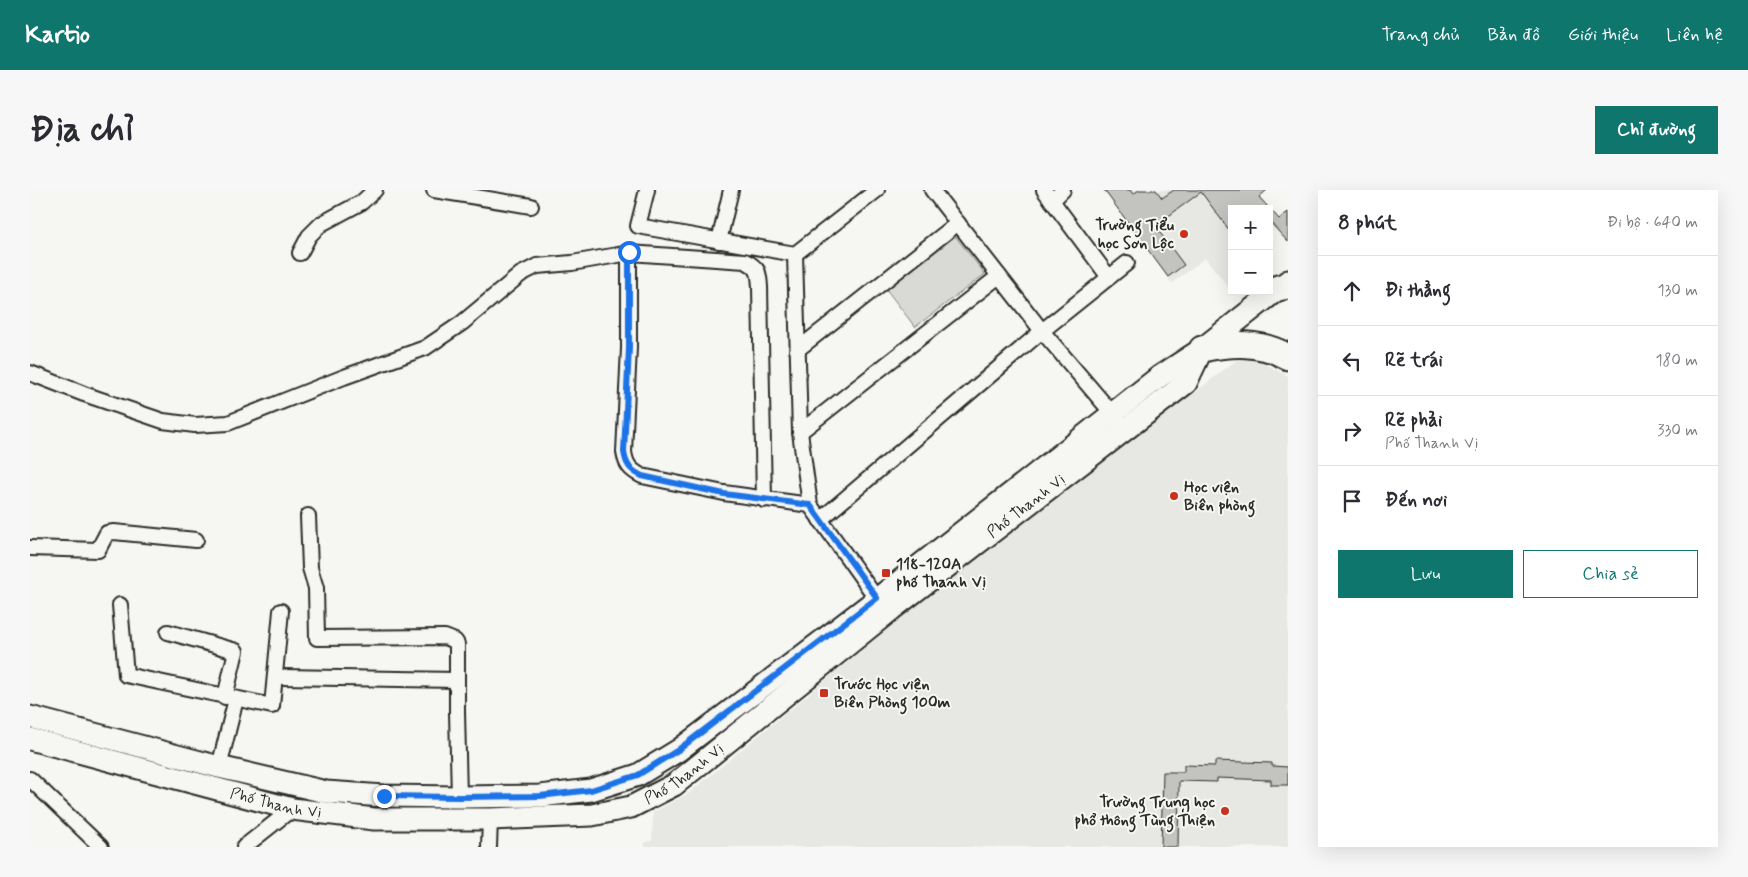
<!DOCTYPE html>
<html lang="vi">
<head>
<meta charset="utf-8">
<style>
  body { margin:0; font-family:Mynerve,sans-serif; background:#f7f7f7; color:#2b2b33 }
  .controls { position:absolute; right:15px; top:15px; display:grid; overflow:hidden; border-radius:0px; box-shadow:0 5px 20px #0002 }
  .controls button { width:45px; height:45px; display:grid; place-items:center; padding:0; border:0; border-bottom:1px solid #e1e1e2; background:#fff; color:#2b2b33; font:25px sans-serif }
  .stop { position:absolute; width:15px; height:15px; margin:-11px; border:4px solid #1a73e8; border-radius:50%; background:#fff }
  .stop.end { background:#1a73e8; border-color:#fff; box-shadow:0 1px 5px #0008 }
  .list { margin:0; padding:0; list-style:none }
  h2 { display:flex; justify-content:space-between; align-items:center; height:65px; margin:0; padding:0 20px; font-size:21px }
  h2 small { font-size:16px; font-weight:400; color:#7c7c81 }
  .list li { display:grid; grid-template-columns:32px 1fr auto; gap:15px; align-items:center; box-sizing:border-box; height:70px; padding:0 20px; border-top:1px solid #e1e1e2 }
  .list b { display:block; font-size:19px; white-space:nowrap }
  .list p { margin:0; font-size:16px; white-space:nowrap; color:#7c7c81 }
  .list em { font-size:16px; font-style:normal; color:#7c7c81 }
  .actions { display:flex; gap:10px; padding:15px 20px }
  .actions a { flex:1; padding:11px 0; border:1px solid #0f766e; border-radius:0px; text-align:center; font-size:18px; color:#0f766e }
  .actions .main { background:#0f766e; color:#fff }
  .icon { flex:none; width:28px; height:28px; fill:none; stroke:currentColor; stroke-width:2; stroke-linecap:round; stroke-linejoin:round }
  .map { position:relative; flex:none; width:1258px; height:657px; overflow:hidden; border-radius:0px }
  header { display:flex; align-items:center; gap:30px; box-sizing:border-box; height:70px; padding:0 25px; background:#0f766e; color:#fff }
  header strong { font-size:24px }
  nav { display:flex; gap:28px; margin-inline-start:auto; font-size:18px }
  .intro { display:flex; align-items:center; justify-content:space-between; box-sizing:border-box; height:120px; padding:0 30px }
  h1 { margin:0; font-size:35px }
  .button { padding:12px 22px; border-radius:0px; background:#0f766e; color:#fff; font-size:18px; font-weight:700 }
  main { display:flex; gap:30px; padding:0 30px }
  aside { flex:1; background:#fff; border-radius:0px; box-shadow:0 5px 20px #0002 }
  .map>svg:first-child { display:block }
</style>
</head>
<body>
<header>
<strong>Kartio</strong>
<nav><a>Trang chủ</a><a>Bản đồ</a><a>Giới thiệu</a><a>Liên hệ</a></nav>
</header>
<div class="intro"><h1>Địa chỉ</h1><a class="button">Chỉ đường</a></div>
<main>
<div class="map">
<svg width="1258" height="657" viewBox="0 0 1258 657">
  <rect width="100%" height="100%" fill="#f6f6f2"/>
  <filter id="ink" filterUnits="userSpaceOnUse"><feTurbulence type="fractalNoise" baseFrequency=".02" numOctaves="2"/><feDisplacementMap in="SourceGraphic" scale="10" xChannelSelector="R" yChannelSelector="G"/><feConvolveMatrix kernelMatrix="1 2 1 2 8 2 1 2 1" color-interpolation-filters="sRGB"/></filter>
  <g filter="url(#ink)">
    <!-- built -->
    <g fill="#e7e7e3">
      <polygon points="1074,0 1197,0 1202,19 1202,95 1199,97 1175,68 1142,93"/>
      <polygon points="1223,168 1258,186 1258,657 615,657 615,652 622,651 623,622 658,604 873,426 1207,170"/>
    </g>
    <!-- green -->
    <polygon fill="#d9d9d5" stroke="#828280" points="925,46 955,84 885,137 856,99"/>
    <!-- building -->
    <g fill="#c3c3c0" stroke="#2b2b2b">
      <polygon points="1074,0 1100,0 1103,4 1109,0 1126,0 1132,8 1144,0 1237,0 1229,7 1249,29 1258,22 1258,52 1239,31 1239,19 1202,19 1202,44 1171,2 1125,36 1154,75 1138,87"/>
      <polygon points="1185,571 1242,573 1242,576 1258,577 1258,595 1241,595 1241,590 1187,588 1187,592 1149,591 1148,657 1131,657 1133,582 1154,582 1154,575 1185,576"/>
    </g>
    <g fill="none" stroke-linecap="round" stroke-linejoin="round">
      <defs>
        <g id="street">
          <polyline points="404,0 501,16"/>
          <polyline points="617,0 608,36 765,64 847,0"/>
          <polyline points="902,0 1012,141 1087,229"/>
          <polyline points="1014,0 1078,86"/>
          <polyline points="1022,11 1033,0"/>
          <polyline points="689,51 701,0"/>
          <polyline points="270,63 279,46 291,34 332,12 345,0"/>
          <path d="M599,63V158L594,262C596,275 600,280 612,286L694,303L780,315"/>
          <polyline points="765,64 770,242 780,315 847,409"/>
          <polyline points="767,160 928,33"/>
          <path d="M0,183L54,204L133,231L165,235L198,233L314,187L395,158L432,133L491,84L507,76L542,73L599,63L715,71C729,78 729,82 730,97L734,310"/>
          <polyline points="770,242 969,86"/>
          <polyline points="278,326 280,378 286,398 287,448 415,447 425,451 427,454 427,522 429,607"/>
          <polyline points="790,330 1012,141 1097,73"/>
          <polyline points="0,358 68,360 77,343 84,342 166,350"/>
          <polyline points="90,415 96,485 242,516 251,421"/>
          <polyline points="138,442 206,461 195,507"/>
          <polyline points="252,487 427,490"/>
          <polyline points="189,577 206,509"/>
          <polyline points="0,589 71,657"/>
          <polyline points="214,657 262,619"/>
          <polyline points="459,657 460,629"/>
        </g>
        <g id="primary">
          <polyline points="0,527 189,577 296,602 354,606 429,607 510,606 561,600 608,585 649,560 847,409 1129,187 1172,159 1258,91"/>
          <path id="s1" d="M0,549L262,619L344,629H460L562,625L601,617L644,595L862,419L1156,193L1172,159"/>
        </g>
        <g id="highway">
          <polyline points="1248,98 1258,96"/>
          <path d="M1172,159C1202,153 1231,151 1258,167"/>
        </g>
      </defs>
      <!-- street casing -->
      <use href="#street" stroke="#2b2b2b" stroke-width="18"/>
      <!-- primary casing -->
      <use href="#primary" stroke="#2b2b2b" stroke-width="25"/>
      <!-- highway casing -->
      <use href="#highway" stroke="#2b2b2b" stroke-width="29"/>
      <!-- street -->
      <use href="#street" stroke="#f6f6f2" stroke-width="14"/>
      <!-- primary -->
      <use href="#primary" stroke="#f6f6f2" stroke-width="21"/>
      <!-- highway -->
      <use href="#highway" stroke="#f6f6f2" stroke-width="25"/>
    </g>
  </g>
  <g fill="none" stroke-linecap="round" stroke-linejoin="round" filter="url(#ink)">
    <!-- route -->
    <path stroke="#1a73e8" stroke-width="6" d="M354,606L429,607L510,606L561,600L608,585L648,560L847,408L780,315L694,304L612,286C600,280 596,275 594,262L599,158V62"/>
  </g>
  <!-- markers -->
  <g fill="#c8321e" stroke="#f6f6f2" stroke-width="2">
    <circle cx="1154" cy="44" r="5"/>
    <circle cx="1144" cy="306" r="5"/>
    <rect x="851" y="378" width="10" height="10" rx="2.5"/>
    <rect x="789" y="498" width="10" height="10" rx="2.5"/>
    <circle cx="1195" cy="621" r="5"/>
  </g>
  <g text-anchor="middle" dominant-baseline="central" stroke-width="4" stroke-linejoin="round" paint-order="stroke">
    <!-- poi labels -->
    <g font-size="16" font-weight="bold" fill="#2b2b2b" stroke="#f6f6f2" text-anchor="start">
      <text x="1144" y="35" text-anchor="end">Trường Tiểu<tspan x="1144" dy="18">học Sơn Lộc</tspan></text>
      <text x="1154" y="297">Học viện<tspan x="1154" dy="18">Biên phòng</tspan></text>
      <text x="866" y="374">118-120A<tspan x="866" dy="18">phố Thanh Vị</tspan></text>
      <text x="804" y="494">Trước Học viện<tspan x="804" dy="18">Biên Phòng 100m</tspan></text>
      <text x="1185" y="612" text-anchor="end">Trường Trung học<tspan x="1185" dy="18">phổ thông Tùng Thiện</tspan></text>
    </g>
    <!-- street labels -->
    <g font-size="16" fill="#2b2b2b" stroke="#f6f6f2">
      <text stroke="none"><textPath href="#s1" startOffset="1109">Phố Thanh Vị</textPath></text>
      <text stroke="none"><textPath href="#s1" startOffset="674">Phố Thanh Vị</textPath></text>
      <text stroke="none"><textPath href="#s1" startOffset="254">Phố Thanh Vị</textPath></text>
    </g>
  </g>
</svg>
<div class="controls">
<button>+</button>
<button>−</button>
</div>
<div class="stop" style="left:599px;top:62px"></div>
<div class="stop end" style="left:354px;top:606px"></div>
</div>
<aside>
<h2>8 phút<small>Đi bộ · 640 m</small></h2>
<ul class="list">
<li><svg class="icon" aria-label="ahead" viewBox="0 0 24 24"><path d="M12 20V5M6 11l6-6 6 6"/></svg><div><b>Đi thẳng</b></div><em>130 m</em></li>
<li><svg class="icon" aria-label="left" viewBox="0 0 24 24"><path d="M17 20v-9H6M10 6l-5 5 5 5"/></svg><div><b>Rẽ trái</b></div><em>180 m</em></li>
<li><svg class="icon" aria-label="right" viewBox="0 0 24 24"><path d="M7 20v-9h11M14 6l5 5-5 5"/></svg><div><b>Rẽ phải</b><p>Phố Thanh Vị</p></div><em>330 m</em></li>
<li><svg class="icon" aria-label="arrive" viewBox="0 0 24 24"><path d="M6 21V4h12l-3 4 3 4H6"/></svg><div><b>Đến nơi</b></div></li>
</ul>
<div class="actions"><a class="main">Lưu</a><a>Chia sẻ</a></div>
</aside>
</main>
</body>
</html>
